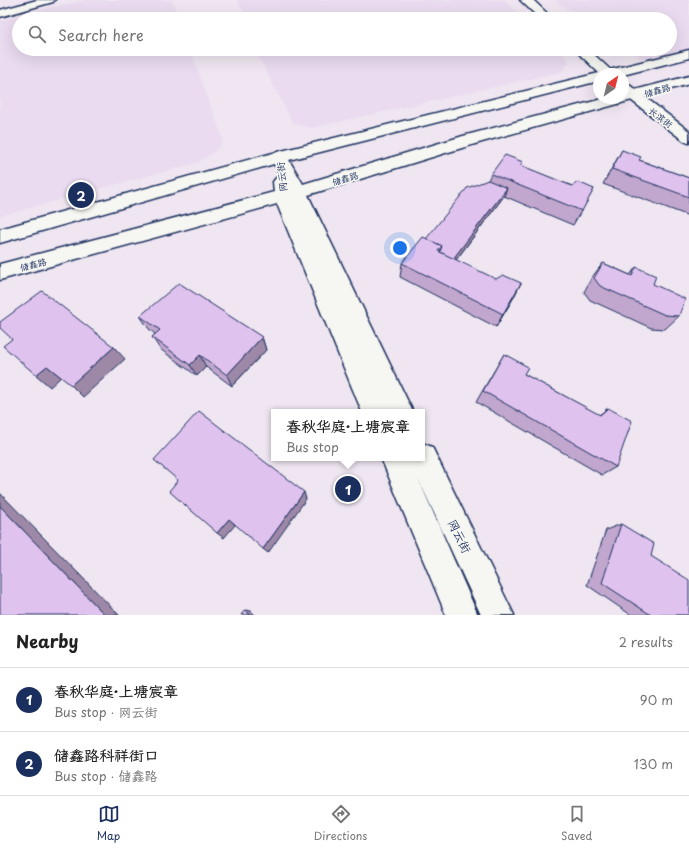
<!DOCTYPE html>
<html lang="en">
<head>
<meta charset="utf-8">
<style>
  body { margin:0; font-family:"Playpen Sans","LXGW WenKai TC",sans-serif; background:#f6f6f6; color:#222 }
  .compass { position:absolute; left:593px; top:68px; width:36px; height:36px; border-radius:50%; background:#fff; box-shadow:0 4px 16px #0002; rotate:35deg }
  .you { position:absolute; left:400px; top:248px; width:14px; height:14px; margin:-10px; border:3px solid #fff; border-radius:50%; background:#1a73e8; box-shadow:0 0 0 6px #1a73e833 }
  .badge { display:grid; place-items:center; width:26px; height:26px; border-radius:50%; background:#1b2f5e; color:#fff; font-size:13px; font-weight:700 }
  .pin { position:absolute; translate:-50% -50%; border:2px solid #fff; box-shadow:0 1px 4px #0006 }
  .popup { position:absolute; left:271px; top:409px; width:154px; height:52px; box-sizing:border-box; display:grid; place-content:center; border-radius:0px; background:#fff; filter:drop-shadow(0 1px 3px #0005); font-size:13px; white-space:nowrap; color:#767676 }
  .popup b { font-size:15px; color:#222 }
  .popup::after { content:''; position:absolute; left:50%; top:100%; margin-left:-8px; border:8px solid transparent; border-top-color:#fff }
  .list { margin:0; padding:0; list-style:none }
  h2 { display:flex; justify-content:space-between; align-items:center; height:52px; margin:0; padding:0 16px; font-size:17px }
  h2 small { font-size:13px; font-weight:400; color:#767676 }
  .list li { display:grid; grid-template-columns:26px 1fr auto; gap:12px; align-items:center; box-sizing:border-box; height:64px; padding:0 16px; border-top:1px solid #e0e0e0 }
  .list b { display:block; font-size:15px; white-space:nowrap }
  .list p { margin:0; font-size:13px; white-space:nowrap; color:#767676 }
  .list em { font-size:13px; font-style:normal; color:#767676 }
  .icon { flex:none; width:22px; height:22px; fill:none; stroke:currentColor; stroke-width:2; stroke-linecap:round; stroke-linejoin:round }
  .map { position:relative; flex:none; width:689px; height:615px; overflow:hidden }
  .search { position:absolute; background:#fff; box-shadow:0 4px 16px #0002; left:12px; right:12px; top:12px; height:44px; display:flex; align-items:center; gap:10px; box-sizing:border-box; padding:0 14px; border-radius:22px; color:#767676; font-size:15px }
  .sheet { height:180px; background:#fff }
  nav { display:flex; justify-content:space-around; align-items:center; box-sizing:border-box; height:56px; border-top:1px solid #e0e0e0; background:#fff; font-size:11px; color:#767676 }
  nav a { display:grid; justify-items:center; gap:2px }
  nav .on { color:#1b2f5e }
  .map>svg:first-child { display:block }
</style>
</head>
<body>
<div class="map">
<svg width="689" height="615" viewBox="0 0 689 615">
  <rect width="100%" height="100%" fill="#efe6f1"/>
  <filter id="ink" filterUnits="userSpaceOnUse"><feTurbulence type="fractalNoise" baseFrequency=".025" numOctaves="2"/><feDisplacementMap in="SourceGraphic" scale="8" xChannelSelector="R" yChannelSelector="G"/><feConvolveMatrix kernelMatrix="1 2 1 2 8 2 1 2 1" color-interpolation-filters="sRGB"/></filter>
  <g filter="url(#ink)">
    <!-- built -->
    <g fill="#eadbf0">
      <polygon points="85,0 172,0 179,19 19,19 19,49 190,49 223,140 219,148 199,162 0,216 0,21 35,11"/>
      <polygon points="237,0 504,0 525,19 248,19"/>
      <polygon points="554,0 689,0 689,61 672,65 644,60 628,49 670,49 670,19 583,19"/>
      <polygon points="254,49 558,49 569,62 561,72 312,128 294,124"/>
    </g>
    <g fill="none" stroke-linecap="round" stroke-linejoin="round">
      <defs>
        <g id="street">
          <polygon points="37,0 55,0 53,2 0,17 0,10"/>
          <polygon points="520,0 533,0 553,19 540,19"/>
          <polygon points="574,49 588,49 615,74 600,74"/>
          <polygon points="623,83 628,84 689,131 689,143 684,141 623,94"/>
        </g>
        <g id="secondary">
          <polygon points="689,50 689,58 623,75 599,74 599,81 289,160 303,184 463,136 606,98 623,98 623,93 689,76 689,84 475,144 308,195 413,412 362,412 277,204 0,280 0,264 274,192 273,182 276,178 281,176 274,164 0,243 0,229 273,153 599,73 603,74 605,71"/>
          <polygon points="422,443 432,447 514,615 481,615 418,478 478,615 446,615 381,458 422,458"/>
        </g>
      </defs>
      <!-- street casing -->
      <use href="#street" stroke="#1b2f5e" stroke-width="3"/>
      <!-- secondary casing -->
      <use href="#secondary" stroke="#1b2f5e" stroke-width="3"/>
      <!-- street -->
      <use href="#street" fill="#f6f6f2" fill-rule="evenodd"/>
      <!-- secondary -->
      <use href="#secondary" fill="#f6f6f2" fill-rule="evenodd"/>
    </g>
    <!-- wall -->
    <g fill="#c1a7ce" stroke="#1b2f5e">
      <polygon points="622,150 639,160 689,178 689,216 603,184"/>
      <polygon points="521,166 572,186 594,189 573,225 504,196 456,260 514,297 496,327 400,277 402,263 488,180 491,174"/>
      <polygon points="603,263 630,275 636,267 653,284 679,316 665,329 651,328 590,300 584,292 592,277"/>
      <polygon points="140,316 262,337 266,350 232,386 206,367 197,376 160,349 152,337 155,334 149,329"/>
      <polygon points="504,354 524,374 599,415 608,408 616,467 602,475 476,402"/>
      <polygon points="621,524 651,556 689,615 631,615 587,585 606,530"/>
    </g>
    <!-- shaded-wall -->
    <g fill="#9d88a7" stroke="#1b2f5e">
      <polygon points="507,188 504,196 447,272 449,264"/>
      <polygon points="521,283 514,297 496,327 503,314"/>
      <polygon points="262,337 266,350 232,386 227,375"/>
      <polygon points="114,347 125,359 83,397 71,385"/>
      <polygon points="200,355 206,367 197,376 190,365"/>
      <polygon points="47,366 61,377 50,387 36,375"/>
      <polygon points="304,492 306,499 268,553 263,549"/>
      <polygon points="0,493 119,615 105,615 0,506"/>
      <polygon points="229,519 235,525 224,538 217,533"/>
      <polygon points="245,610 251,611 255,615 250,615"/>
    </g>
    <!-- building -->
    <g fill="#e0c2ef" stroke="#1b2f5e">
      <polygon points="622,150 641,157 639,160 689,178 689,197 612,169"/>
      <polygon points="505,155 523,162 520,165 572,186 578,182 594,189 582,211 491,174"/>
      <polygon points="488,180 507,188 453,259 440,252 442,246 426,239 467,188"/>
      <polygon points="423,237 442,246 438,251 496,279 503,275 521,283 503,314 402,263"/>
      <polygon points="603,263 632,276 636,267 656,276 653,284 685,299 679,316 665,315 600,286 594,278"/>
      <polygon points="179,283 262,337 227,375 200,355 190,365 152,337 160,330 140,316"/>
      <polygon points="42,291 114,347 71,385 47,366 36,375 3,346 12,339 0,328 0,322"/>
      <polygon points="504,354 528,367 524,374 600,415 608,408 632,421 616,467 483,391"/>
      <polygon points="199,411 304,492 263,549 229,519 217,533 169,491 178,480 154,460"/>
      <polygon points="0,506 105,615 0,615"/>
      <polygon points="621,524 654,544 651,556 689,580 689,615 651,615 602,583"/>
      <polygon points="245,610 250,615 241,615"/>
    </g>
  </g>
  <g text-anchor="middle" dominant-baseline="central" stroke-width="3.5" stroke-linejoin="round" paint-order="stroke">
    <!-- far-street labels -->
    <g font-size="9" fill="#1b2f5e" stroke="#f6f6f2">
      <text transform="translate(657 90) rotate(-16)">储鑫路</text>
      <text transform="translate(661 117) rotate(37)">长滨街</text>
      <text transform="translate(345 178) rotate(-17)">储鑫路</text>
      <text transform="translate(33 264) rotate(-15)">储鑫路</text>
    </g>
    <!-- street labels -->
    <g font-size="10" fill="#1b2f5e" stroke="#f6f6f2">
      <text transform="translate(281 177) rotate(-96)">网云街</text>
    </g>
    <!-- near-street labels -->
    <g font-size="12" fill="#1b2f5e" stroke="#f6f6f2">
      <text transform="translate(460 536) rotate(64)">网云街</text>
    </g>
  </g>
</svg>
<svg class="compass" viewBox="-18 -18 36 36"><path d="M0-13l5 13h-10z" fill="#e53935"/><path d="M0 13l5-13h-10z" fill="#767676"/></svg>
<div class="you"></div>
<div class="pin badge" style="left:348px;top:489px">1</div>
<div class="popup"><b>春秋华庭·上塘宸章</b>Bus stop</div>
<div class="pin badge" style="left:81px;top:195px">2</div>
<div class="search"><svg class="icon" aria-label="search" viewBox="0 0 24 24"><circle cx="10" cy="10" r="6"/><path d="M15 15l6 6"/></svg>Search here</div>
</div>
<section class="sheet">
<h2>Nearby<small>2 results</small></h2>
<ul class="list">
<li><span class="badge">1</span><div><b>春秋华庭·上塘宸章</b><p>Bus stop · 网云街</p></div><em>90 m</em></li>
<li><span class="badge">2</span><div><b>储鑫路科祥街口</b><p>Bus stop · 储鑫路</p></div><em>130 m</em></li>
</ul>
</section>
<nav>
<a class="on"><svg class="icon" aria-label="map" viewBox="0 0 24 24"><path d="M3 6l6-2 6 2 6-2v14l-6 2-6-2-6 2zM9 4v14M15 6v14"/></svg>Map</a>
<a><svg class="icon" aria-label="directions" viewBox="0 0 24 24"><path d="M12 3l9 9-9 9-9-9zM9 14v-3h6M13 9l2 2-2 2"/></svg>Directions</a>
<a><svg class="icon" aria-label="saved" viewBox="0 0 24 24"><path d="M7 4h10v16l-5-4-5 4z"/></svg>Saved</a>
</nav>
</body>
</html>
